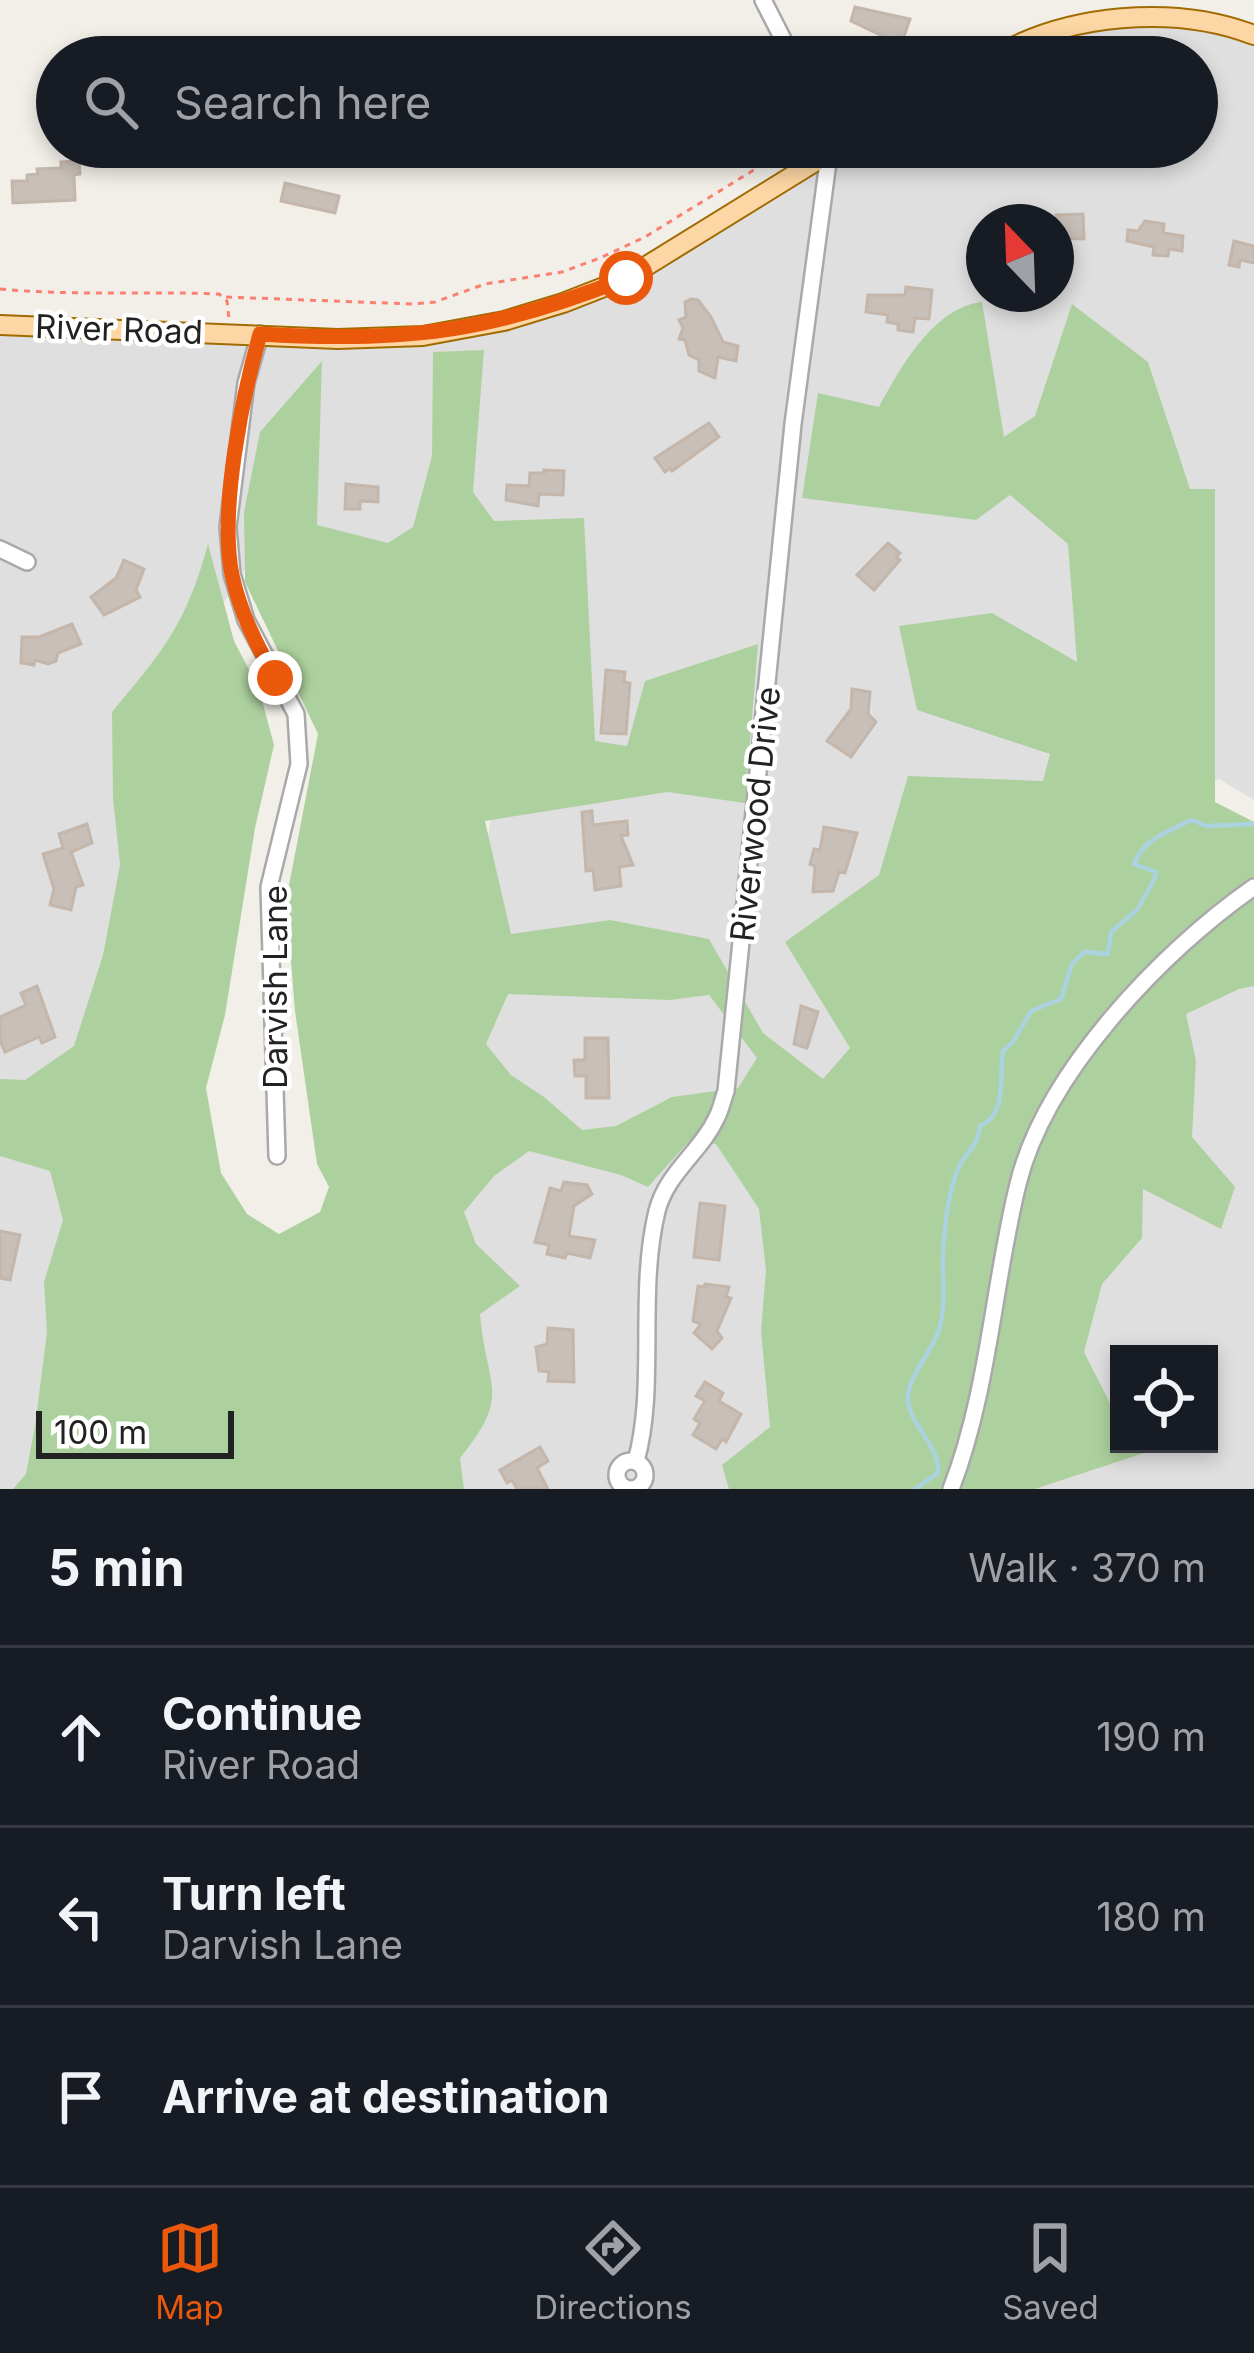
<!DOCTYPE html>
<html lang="en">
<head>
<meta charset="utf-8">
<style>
  body { margin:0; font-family:Inter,sans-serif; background:#242831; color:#f1f3f6 }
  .controls { position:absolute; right:36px; bottom:36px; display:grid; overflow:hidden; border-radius:0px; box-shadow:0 6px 18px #0003 }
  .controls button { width:108px; height:108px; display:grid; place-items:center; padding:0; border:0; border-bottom:3px solid #363941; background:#171b24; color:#f1f3f6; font:60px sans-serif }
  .compass { position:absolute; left:966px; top:204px; width:108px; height:108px; border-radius:50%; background:#171b24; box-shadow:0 6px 18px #0003; rotate:337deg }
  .scale { position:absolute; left:36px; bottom:30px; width:198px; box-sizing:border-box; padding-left:12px; border:6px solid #222; border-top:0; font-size:33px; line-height:42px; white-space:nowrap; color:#222; -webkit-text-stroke:9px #fff; paint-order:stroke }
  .stop { position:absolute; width:36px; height:36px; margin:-27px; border:9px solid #ea580c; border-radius:50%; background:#fff }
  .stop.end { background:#ea580c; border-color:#fff; box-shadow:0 3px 12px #0008 }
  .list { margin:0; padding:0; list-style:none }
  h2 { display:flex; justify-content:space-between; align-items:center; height:156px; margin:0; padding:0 48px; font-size:51px }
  h2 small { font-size:39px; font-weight:400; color:#9ea1a6 }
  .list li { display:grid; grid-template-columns:78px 1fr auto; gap:36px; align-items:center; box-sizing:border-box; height:180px; padding:0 48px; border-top:3px solid #363941 }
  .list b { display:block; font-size:45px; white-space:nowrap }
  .list p { margin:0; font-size:39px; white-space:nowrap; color:#9ea1a6 }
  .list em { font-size:39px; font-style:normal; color:#9ea1a6 }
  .icon { flex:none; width:66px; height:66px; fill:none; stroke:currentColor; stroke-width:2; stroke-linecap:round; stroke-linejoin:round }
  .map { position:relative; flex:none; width:1254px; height:1489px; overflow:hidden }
  .search { position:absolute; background:#171b24; box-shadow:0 6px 18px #0003; left:36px; right:36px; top:36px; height:132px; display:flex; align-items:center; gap:30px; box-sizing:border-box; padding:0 42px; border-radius:66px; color:#9ea1a6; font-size:45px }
  .sheet { height:696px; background:#171b24 }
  nav { display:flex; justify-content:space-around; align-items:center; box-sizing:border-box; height:168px; border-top:3px solid #363941; background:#171b24; font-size:33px; color:#9ea1a6 }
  nav a { display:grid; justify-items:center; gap:6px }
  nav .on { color:#ea580c }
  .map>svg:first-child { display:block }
</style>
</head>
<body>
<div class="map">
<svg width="1254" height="1489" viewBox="0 0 1254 1489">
  <rect width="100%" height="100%" fill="#f2efe9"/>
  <!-- residential -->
  <g fill="#e0dfdf" fill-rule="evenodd">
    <path d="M1110,20L1254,35V800L1219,779L1095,808L813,1489H429L431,1337L504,699L264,539L182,669L78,1489H0V325L423,336L627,278L839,147H1197V57H994ZM984,222H1056V294H984Z"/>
    <path d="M1254,887V1489H1014L1018,1180ZM1119,1354H1209V1444H1119Z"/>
  </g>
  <!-- forest -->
  <path fill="#add19e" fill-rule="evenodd" d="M982,302L1004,437L1035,416L1072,304L1148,362L1190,489H1215V802L1254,822V986L1239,989L1186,1014L1196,1061L1192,1137L1235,1187L1221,1229L1143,1189L1142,1238L1102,1284L1084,1352L1119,1421V1444H1140L1147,1452L1035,1489H729L722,1465L770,1427L761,1331L766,1270L759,1209L716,1144L690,1140L648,1187L621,1175L529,1151L494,1176L464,1212L476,1244L520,1286L480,1314C486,1388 513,1393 460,1458L464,1489H13L26,1474L35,1426L47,1332L44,1282L63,1220L50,1171L0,1156V1079L25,1080L74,1046L103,955L120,865L113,798L112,712C164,650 186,624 208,544L234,641L259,689L274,745L255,828L225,1015L206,1088L221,1173L247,1214L279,1234L320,1212L329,1187L317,1164L295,1011L286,901L318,734L245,582L244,512L260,432L322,361L317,525L388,543L413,527L432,456L433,352L484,350L473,492L494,521L584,518L595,741L627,746L645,681L758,644L745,803L667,792L485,821L511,934L610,920L709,939L763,1033L823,1079L850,1048L785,942L879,875L908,776L1043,781L1050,754L917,710L899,626L992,613L1077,662L1068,544L1010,495L976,520L802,498L818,393L879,407C900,368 934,307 982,302ZM508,994L670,1000L709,995L757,1058L738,1088L672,1097L616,1126L582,1130L544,1097L511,1075L486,1044Z"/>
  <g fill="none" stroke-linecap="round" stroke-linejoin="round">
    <!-- stream -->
    <path stroke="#aad3df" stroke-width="4.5" d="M915,1489L938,1473C940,1444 908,1425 908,1397C909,1375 932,1352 939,1330C948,1299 940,1269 944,1238C946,1217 950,1184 960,1165C969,1147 977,1150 980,1126C1008,1114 999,1076 1003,1051L1013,1042L1031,1011L1061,999L1072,964L1084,952L1108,954L1111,932L1137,910L1155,878L1156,872L1134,864C1142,840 1169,831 1191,820L1207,826L1254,824"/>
  </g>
  <!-- building -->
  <g fill="#c7bfb8" stroke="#c4b6ab" stroke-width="3">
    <polygon points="855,7 910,19 901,45 851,21"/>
    <polygon points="713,42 717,57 668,57 668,53"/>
    <polygon points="614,44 619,57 580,57 580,56"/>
    <polygon points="79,161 80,174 74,175 75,200 13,203 12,181 27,181 27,175 38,174 37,169 61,168 61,162"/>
    <polygon points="285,183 339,196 335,213 281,201"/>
    <polygon points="1083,214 1084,239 1056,238 1056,215"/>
    <polygon points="1145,221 1164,224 1163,233 1183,236 1182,251 1169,249 1168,256 1153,255 1154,247 1127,241 1128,230 1138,231"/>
    <polygon points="1234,241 1254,246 1254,263 1240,260 1239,267 1229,265"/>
    <polygon points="906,287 932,290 929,319 915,318 913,332 898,330 898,324 887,322 888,315 866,312 868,295 905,295"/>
    <polygon points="691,299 698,300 711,317 723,342 738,346 736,361 718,357 715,378 699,371 699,360 689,355 685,340 679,339 683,328 679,320 686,317 685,302"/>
    <polygon points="709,423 719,437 672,471 670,468 665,472 655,458"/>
    <polygon points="544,470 564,471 563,495 539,494 538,506 506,500 507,485 529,486 530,473 544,473"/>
    <polygon points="346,484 378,487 378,502 360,501 360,509 345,509"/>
    <polygon points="888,543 900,553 896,557 900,560 874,590 857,575"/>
    <polygon points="124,560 144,569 136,590 140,597 104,615 91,597 116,578"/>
    <polygon points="72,624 81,644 58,653 56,661 48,664 35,660 34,665 21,663 22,637 39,637"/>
    <polygon points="606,670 625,672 624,682 630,683 626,734 601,733"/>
    <polygon points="852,689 870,692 868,714 876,722 851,757 827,741 851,709"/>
    <polygon points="592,811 593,825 627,821 628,835 621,836 633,865 619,867 621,886 595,890 593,870 586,871 582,812"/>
    <polygon points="87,824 92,843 71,852 83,885 76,887 71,910 50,905 54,889 43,854 63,848 59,834"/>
    <polygon points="824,827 857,833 845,873 839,872 833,891 813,892 815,866 810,864 814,849 820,850"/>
    <polygon points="37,986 55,1037 42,1043 39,1037 5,1052 0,1041 0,1017 26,1005 21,993"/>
    <polygon points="801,1006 818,1012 807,1048 794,1044"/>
    <polygon points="585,1038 608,1038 609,1098 586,1098 586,1076 575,1076 574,1060 585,1060"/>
    <polygon points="564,1182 587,1185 592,1194 574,1206 569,1236 595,1240 590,1258 567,1253 565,1258 547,1254 549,1245 535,1242 550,1188 561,1191"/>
    <polygon points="700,1203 725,1206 719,1260 694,1257"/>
    <polygon points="0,1231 20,1235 10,1280 0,1278"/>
    <polygon points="705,1284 729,1287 726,1297 731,1298 717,1331 722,1338 712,1349 694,1333 701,1324 693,1321 698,1286 704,1287"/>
    <polygon points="548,1328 573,1330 574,1382 548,1381 549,1372 539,1371 536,1347 547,1344"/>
    <polygon points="705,1382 723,1393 719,1401 741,1414 726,1442 722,1439 716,1449 693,1435 700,1423 694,1419 705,1401 696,1396"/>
    <polygon points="540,1447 548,1461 537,1468 548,1489 517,1489 512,1480 507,1483 500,1470"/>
  </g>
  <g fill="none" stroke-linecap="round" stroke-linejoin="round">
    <defs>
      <g id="minor">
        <polyline points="763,0 792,57"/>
        <polyline points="260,334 246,383 228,527 232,574 246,620 296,714 299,764 269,887 277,1156"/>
        <polyline points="0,549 27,562"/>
        <path d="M636,1461C657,1387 637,1293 657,1211C667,1172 701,1152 717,1117C721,1109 723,1099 726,1091L793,424L830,147"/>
        <circle cx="631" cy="1475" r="14"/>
        <path d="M951,1489C989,1391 993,1285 1018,1184C1045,1073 1162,951 1254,887"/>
      </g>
      <g id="major">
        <path d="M994,57C1067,14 1174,4 1254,35"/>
        <polyline points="0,325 338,339 423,336 504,321 563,303 627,278 839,147"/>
      </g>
    </defs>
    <!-- minor casing -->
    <use href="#minor" stroke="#a9a9a9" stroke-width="20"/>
    <!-- major casing -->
    <use href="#major" stroke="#a06b00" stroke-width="22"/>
    <!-- path -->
    <g stroke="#fa8072" stroke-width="3" stroke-dasharray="6 6" stroke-linecap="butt">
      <path d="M0,289C74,296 145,291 219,294L227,301L229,319"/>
      <polyline points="226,297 412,304 435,302 485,284 562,272 600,258 645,237 791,147"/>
    </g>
    <!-- minor -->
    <use href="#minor" stroke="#fff" stroke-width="15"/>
    <!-- major -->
    <use href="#major" stroke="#fcd6a4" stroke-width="18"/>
  </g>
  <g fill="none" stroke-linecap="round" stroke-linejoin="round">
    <!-- route -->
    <path stroke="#ea580c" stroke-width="15" d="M275,678C257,646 240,612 232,575C219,510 242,398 260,334C404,343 492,332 626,278"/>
  </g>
  <g text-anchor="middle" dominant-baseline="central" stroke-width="9" stroke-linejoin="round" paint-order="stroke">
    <!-- street labels -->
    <g font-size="33" fill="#222" stroke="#fff">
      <text transform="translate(119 329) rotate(2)">River Road</text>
      <text transform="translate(755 814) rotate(-84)">Riverwood Drive</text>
      <text transform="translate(275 987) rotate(-90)">Darvish Lane</text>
    </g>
  </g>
</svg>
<div class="controls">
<button><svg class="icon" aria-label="locate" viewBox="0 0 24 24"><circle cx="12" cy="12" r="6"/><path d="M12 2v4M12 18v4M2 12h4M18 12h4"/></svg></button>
</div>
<svg class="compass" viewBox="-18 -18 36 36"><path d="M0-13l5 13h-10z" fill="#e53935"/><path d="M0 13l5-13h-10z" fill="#9ea1a6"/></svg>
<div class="scale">100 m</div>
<div class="stop" style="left:626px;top:278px"></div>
<div class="stop end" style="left:275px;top:678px"></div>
<div class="search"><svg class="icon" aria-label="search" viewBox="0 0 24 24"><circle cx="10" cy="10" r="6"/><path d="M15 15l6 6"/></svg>Search here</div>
</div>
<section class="sheet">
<h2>5 min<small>Walk · 370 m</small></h2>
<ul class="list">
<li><svg class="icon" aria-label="ahead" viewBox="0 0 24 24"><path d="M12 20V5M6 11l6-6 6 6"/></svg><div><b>Continue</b><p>River Road</p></div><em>190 m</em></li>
<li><svg class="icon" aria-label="left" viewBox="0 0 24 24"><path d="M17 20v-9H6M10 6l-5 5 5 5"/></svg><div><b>Turn left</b><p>Darvish Lane</p></div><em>180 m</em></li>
<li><svg class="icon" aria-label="arrive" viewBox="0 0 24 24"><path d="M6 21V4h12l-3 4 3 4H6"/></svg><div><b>Arrive at destination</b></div></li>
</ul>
</section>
<nav>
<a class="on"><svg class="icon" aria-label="map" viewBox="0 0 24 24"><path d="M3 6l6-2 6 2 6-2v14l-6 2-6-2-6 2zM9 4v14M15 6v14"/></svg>Map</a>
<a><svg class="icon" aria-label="directions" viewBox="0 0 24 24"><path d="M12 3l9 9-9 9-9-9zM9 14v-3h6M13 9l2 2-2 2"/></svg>Directions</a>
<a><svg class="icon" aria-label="saved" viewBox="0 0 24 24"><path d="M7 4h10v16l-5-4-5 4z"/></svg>Saved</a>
</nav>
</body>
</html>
